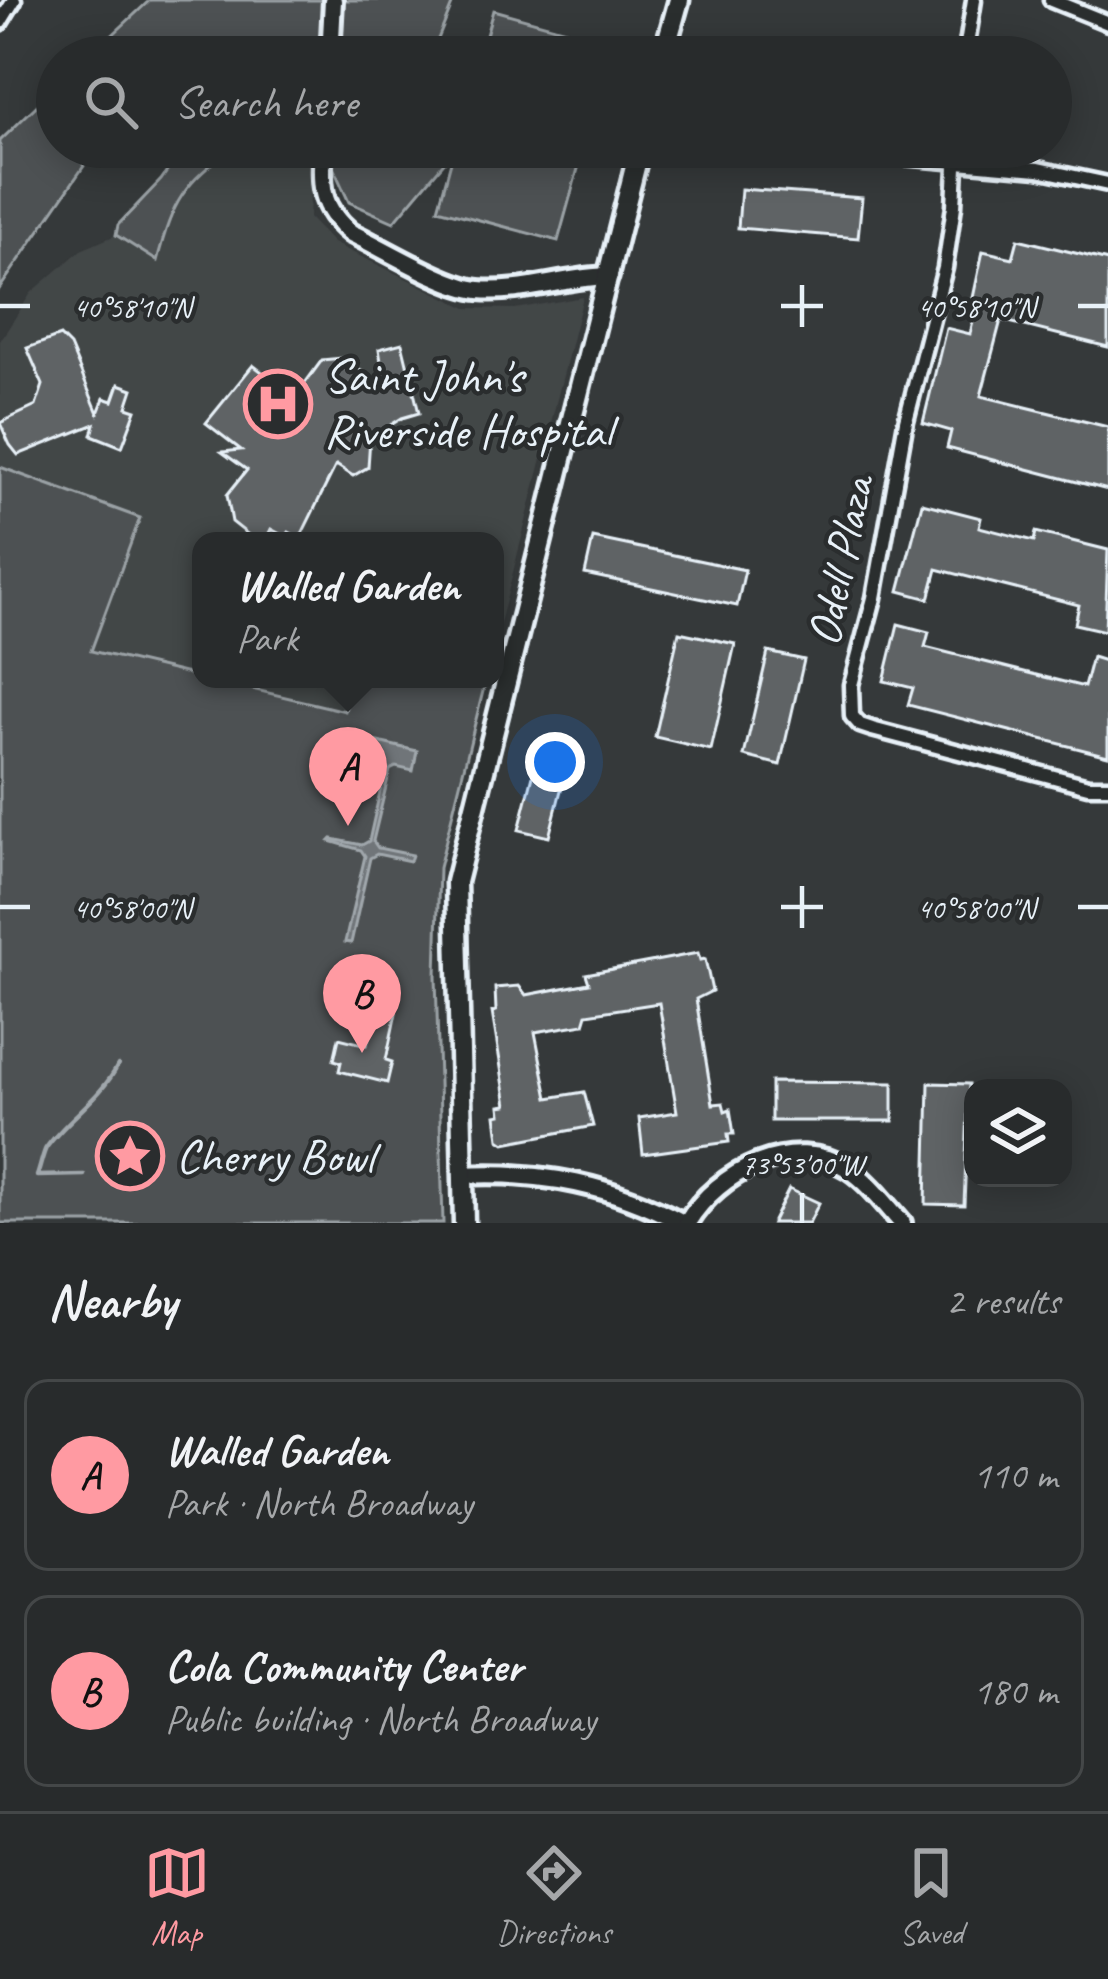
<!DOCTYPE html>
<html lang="en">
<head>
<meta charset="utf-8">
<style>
  body { margin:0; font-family:Caveat,sans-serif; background:#303334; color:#f1f3f6 }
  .controls { position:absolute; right:36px; bottom:36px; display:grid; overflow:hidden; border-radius:24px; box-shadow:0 6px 30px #0003 }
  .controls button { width:108px; height:108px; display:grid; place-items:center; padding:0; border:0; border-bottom:3px solid #444748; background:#282b2c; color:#f1f3f6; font:60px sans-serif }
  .you { position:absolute; left:555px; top:762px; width:42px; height:42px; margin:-30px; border:9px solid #fff; border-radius:50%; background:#1a73e8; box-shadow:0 0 0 18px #1a73e833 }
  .badge { display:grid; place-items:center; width:78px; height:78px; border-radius:50%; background:#ff9aa2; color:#111; font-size:39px; font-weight:700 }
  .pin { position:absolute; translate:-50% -99px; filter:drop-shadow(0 3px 6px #0008) }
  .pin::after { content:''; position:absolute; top:63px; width:42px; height:36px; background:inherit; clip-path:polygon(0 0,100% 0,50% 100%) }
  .popup { position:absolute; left:192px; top:532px; width:312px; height:156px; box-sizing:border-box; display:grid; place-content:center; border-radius:24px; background:#282b2c; filter:drop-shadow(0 3px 9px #0005); font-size:39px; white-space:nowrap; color:#a5a7a9 }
  .popup b { font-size:45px; color:#f1f3f6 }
  .popup::after { content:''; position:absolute; left:50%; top:100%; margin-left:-24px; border:24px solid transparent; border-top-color:#282b2c }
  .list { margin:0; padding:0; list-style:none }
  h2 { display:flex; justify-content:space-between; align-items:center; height:156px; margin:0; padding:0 48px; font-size:51px }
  h2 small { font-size:39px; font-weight:400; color:#a5a7a9 }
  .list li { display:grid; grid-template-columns:78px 1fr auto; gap:36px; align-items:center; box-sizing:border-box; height:192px; margin:0 24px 24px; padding:0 24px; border:3px solid #444748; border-radius:24px }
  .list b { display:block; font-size:45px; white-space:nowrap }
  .list p { margin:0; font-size:39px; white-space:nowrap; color:#a5a7a9 }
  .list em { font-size:39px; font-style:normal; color:#a5a7a9 }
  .icon { flex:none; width:66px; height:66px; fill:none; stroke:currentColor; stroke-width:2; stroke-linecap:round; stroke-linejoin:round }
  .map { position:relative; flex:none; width:1108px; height:1223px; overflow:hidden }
  .search { position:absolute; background:#282b2c; box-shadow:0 6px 30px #0003; left:36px; right:36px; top:36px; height:132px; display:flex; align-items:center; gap:30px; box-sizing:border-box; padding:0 42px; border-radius:66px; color:#a5a7a9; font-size:45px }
  .sheet { height:588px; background:#282b2c }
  nav { display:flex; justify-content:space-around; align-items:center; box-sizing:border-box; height:168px; border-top:3px solid #444748; background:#282b2c; font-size:33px; color:#a5a7a9 }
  nav a { display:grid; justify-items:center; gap:6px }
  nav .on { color:#ff9aa2 }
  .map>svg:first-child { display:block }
</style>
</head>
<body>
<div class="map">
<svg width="1108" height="1223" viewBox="0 0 1108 1223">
  <rect width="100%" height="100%" fill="#35393a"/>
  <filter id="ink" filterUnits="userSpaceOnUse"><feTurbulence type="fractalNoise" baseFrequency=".00833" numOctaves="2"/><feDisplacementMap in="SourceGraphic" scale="24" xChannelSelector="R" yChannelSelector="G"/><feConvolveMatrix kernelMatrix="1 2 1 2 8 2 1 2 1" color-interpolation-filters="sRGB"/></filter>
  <g filter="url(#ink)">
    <!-- built -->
    <g fill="#424647">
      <polygon points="234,147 312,147 309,218 333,243 467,308 515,309 583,297 495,643 495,541 201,541 201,677 90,651 140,518 0,467 0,341 31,293 81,250 116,235 157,260 169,213 196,175"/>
      <polygon points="211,679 353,679 346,711"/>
    </g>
    <!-- green -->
    <g fill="#4d5152" stroke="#9aa1a5" stroke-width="3">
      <polygon points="150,0 454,0 436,44 438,57 89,57"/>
      <polygon points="493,10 613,43 609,57 480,57"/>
      <polygon points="57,86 57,147 97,147 0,288 0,141"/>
      <path d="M184,147H234C183,184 173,200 157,261L116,235L118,225L161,180Z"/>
      <polygon points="324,147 446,147 447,159 394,222 349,202"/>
      <polygon points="455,147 584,147 558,241 438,209"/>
      <polygon points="0,467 140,518 91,651 345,711 353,679 470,679 485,683 439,868 436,976 443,1223 0,1223"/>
    </g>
    <!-- water -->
    <polygon fill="#707579" stroke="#a0a7ac" stroke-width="3" points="369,740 417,751 413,771 396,767 390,770 373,841 378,848 412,855 410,861 377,854 370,858 351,943 345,942 365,856 361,850 330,841 332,839 362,845 369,841 385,769 381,763 364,759"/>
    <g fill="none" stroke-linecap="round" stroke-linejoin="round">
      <!-- stream -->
      <path stroke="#a0a7ac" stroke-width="4.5" d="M84,1175L37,1176C40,1168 43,1153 46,1148C68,1117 100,1100 118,1065"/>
    </g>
    <!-- building -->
    <g fill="#5f6365" stroke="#e8f1f8" stroke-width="3">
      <polygon points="741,189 862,198 858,238 738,228"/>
      <polygon points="1018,239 1108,261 1108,347 1001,320 981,396 1108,427 1108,490 947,448 951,431 923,423 946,328 970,334 975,314 970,312 983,251 1013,258"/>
      <polygon points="60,336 70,346 98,413 104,398 113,401 119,384 133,389 127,407 136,410 122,447 92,435 95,424 18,455 10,445 0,423 36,406 43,385 27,348"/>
      <polygon points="402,343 419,413 402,418 370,438 368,467 353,476 336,465 300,538 289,532 286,537 271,529 265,541 256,541 232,522 227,495 247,470 222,452 241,450 206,423 253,365 295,397 322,360 342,358 385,387 379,349"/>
      <polygon points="922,503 981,518 979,527 1034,541 1036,532 1108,550 1105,631 1075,624 1079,605 937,569 929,599 899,591"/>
      <polygon points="593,538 745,570 737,606 585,574"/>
      <polygon points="898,624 929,632 925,647 1084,687 1092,657 1108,662 1108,756 908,705 913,688 884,681"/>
      <polygon points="679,632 735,644 711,750 655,737"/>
      <polygon points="768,652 804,660 780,765 744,756"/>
      <polygon points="542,740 572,747 549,837 519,830"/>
      <polygon points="698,953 700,960 705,959 712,991 696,999 713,1104 723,1103 725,1111 730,1109 734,1134 728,1134 729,1142 643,1154 639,1118 677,1112 659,1003 587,1014 584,1024 535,1032 548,1098 584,1092 593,1126 505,1143 499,1139 496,1115 501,1114 500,1106 507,1105 492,1012 496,1011 495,988 519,986 526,995 589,983 586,974"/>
      <polygon points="376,1009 396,1013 386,1060 392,1062 387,1083 339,1071 341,1062 334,1060 339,1038 367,1045"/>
      <polygon points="771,1082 893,1083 893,1121 771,1121"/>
      <polygon points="929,1083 969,1084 964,1205 926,1204"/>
      <polygon points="789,1189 819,1203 809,1223 772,1223"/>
    </g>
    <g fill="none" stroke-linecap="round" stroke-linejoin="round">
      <defs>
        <g id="street">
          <polyline points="1051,0 1108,23"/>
          <polyline points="0,23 14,0"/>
          <polyline points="965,57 974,0"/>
          <polyline points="790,147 1038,169 1108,184"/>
          <polyline points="957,147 954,206 945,268 906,421 874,598 851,685 852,716 860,725 872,729 1088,786 1108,786"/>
        </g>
        <g id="secondary">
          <polyline points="330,57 333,0"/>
          <path d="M323,147C320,184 320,208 351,233C383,248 446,287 479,290C521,294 566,277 609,276"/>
          <path d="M463,1175C544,1171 611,1185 683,1223"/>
          <path d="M687,1223C718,1171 792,1134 849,1169C869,1182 886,1205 902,1223"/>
        </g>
        <g id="primary">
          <polyline points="663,57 679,0"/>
          <polyline points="464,1223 456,882 640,147"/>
        </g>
      </defs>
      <!-- street casing -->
      <use href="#street" stroke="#e8f1f8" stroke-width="21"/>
      <!-- secondary casing -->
      <use href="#secondary" stroke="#e8f1f8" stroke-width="26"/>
      <!-- primary casing -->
      <use href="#primary" stroke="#e8f1f8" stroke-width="27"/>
      <!-- street -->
      <use href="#street" stroke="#2a2d2e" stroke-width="12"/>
      <!-- secondary -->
      <use href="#secondary" stroke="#2a2d2e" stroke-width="16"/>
      <!-- primary -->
      <use href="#primary" stroke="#2a2d2e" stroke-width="18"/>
    </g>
  </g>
  <!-- ticks -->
  <path fill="none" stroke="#e8f1f8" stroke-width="4.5" d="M802,285V327M0,306H30M781,306H823M1078,306H1108M802,886V928M0,907H30M781,907H823M1078,907H1108M802,1193V1223"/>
  <!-- icons -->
  <defs>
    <symbol id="hospital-ring" viewBox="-11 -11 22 22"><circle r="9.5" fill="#2a2d2e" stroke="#ff9aa2" stroke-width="1.5"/><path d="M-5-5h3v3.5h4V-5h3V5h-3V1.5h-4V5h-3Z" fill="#ff9aa2"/></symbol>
    <symbol id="sight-ring" viewBox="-11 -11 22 22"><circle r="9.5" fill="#2a2d2e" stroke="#ff9aa2" stroke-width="1.5"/><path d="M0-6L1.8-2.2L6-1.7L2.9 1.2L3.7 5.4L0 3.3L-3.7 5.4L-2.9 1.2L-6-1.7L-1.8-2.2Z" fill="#ff9aa2"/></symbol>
  </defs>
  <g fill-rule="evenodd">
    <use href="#hospital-ring" x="240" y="366" width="76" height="76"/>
    <use href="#sight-ring" x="92" y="1118" width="76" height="76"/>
  </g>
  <g text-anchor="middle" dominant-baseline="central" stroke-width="9" stroke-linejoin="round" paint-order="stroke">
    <!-- poi labels -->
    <g font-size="48" fill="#e8f1f8" stroke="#2a2d2e" text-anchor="start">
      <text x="324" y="376">Saint John's<tspan x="324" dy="55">Riverside Hospital</tspan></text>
      <text x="176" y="1156">Cherry Bowl</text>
    </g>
    <!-- street labels -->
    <g font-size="48" fill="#e8f1f8" stroke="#2a2d2e">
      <text transform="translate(840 561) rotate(-78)">Odell Plaza</text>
    </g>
  </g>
  <g font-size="30" text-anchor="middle" fill="#e8f1f8" stroke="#2a2d2e" stroke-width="9" stroke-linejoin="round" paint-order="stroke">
    <text x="132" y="317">40°58'10"N</text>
    <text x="976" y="317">40°58'10"N</text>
    <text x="132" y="918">40°58'00"N</text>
    <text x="976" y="918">40°58'00"N</text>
    <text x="802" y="1174">73°53'00"W</text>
  </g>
</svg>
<div class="controls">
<button><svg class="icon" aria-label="layers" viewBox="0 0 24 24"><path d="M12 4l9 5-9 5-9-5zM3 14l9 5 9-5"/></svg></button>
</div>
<div class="you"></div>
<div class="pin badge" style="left:348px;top:826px">A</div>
<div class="popup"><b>Walled Garden</b>Park</div>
<div class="pin badge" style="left:362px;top:1053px">B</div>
<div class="search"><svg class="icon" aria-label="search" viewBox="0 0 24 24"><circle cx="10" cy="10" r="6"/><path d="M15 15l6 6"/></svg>Search here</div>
</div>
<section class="sheet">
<h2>Nearby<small>2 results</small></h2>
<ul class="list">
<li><span class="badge">A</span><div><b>Walled Garden</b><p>Park · North Broadway</p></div><em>110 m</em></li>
<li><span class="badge">B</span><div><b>Cola Community Center</b><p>Public building · North Broadway</p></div><em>180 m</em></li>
</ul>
</section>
<nav>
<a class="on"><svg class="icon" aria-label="map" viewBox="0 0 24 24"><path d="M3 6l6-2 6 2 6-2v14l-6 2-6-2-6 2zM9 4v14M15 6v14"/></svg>Map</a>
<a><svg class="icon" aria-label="directions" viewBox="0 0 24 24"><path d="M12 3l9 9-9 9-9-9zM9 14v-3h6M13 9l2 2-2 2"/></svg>Directions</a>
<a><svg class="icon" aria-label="saved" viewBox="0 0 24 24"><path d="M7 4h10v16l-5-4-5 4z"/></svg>Saved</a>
</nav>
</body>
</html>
